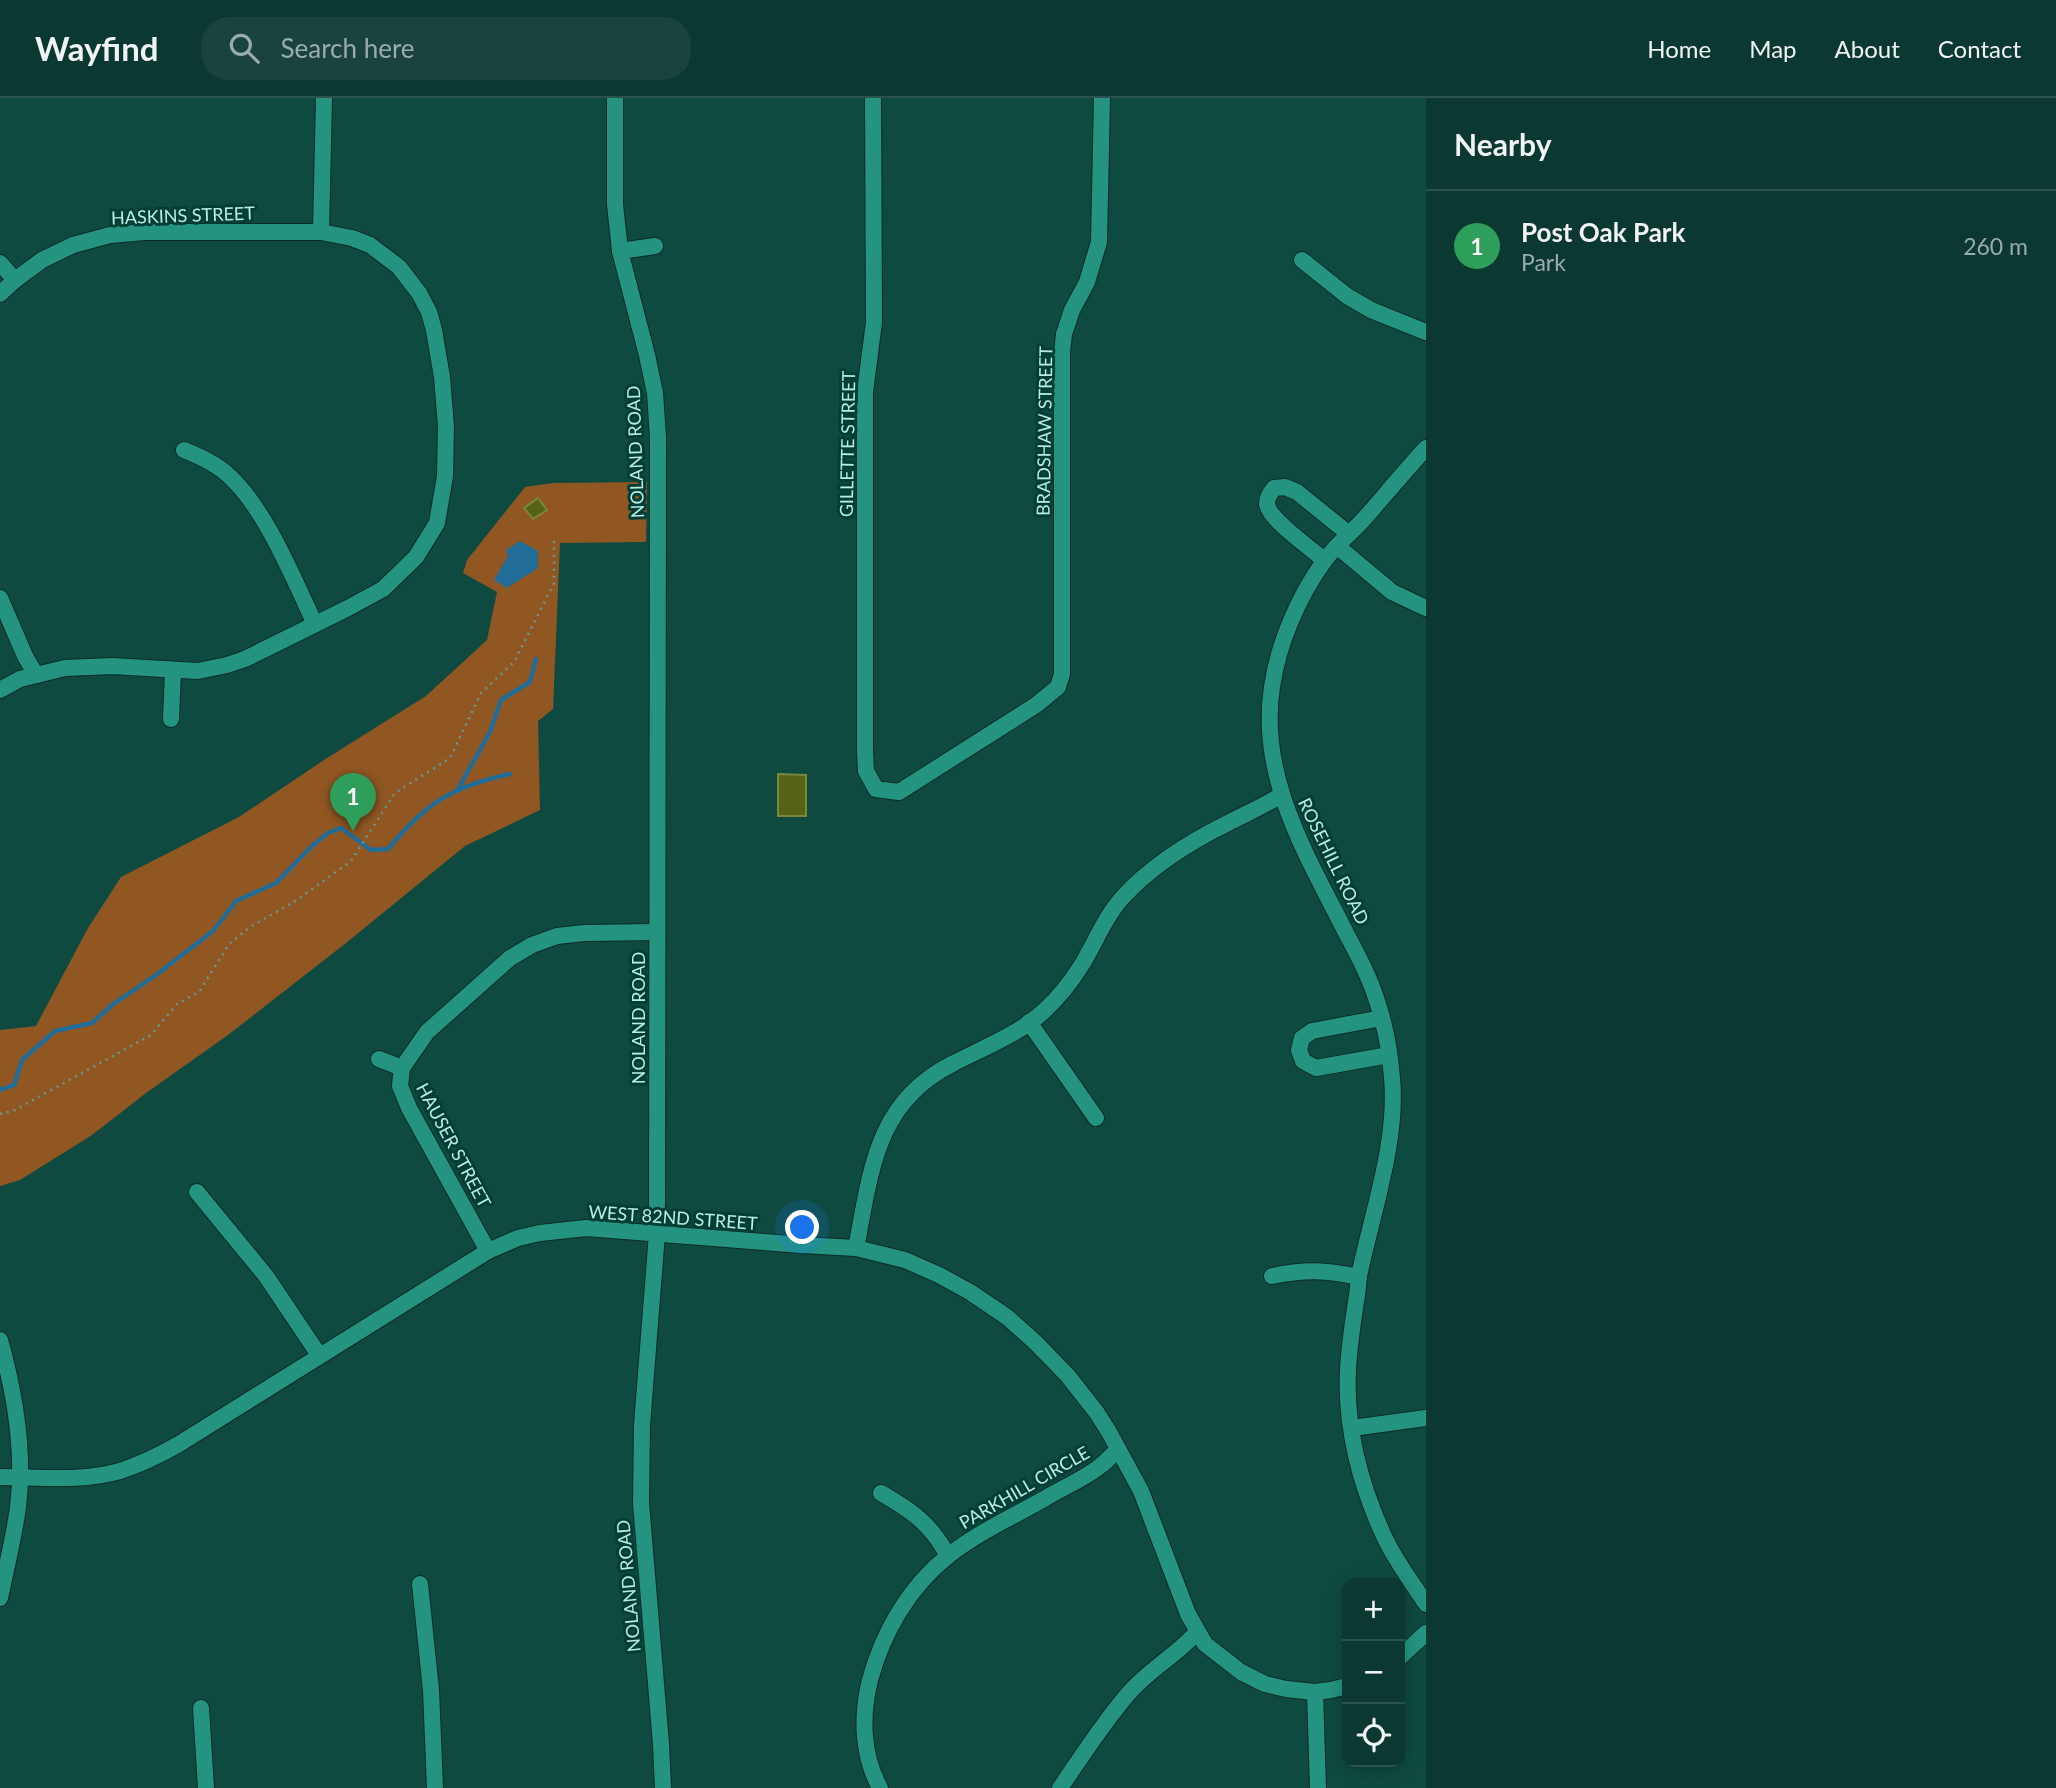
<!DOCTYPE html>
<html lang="en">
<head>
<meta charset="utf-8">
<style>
  body { margin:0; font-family:Lato,sans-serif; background:#19433c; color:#f1f3f6 }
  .controls { position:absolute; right:21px; bottom:21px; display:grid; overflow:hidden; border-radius:14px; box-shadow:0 4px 18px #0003 }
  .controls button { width:63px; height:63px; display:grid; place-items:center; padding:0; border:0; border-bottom:2px solid #2b524c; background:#0b3830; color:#f1f3f6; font:35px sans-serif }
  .you { position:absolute; left:803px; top:1130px; width:24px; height:24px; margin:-18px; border:5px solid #fff; border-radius:50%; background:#1a73e8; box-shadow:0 0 0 10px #1a73e833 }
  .badge { display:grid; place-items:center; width:46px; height:46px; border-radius:50%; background:#d6ab8b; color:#fff; font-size:23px; font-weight:700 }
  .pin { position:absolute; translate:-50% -58px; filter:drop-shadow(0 2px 4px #0008) }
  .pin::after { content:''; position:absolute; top:37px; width:24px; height:21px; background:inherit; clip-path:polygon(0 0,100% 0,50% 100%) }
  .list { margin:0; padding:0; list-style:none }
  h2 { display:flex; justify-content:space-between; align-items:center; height:91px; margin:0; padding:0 28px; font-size:30px }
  h2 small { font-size:23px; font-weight:400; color:#9aacab }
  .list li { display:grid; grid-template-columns:46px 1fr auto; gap:21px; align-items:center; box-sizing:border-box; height:112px; padding:0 28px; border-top:2px solid #2b524c }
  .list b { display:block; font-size:26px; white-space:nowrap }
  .list p { margin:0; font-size:23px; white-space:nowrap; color:#9aacab }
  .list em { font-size:23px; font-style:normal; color:#9aacab }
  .icon { flex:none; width:38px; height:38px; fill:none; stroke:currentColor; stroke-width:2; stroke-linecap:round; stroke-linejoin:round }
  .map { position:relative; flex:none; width:1426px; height:1690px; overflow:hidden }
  header { display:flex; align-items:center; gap:42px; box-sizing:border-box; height:98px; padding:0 35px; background:#0b3830; border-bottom:2px solid #2b524c }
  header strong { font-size:33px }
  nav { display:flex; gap:38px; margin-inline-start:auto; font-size:24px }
  .search { width:490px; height:63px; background:#19433c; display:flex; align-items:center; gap:18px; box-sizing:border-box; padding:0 24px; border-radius:28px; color:#9aacab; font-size:26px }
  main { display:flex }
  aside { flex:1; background:#0b3830 }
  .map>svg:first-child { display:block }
</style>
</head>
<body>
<header>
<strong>Wayfind</strong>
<div class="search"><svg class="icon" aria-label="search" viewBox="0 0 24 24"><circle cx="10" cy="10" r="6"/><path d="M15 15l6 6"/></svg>Search here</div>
<nav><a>Home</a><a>Map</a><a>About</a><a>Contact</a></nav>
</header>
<main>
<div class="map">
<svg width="1426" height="1690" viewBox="0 0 1426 1690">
  <rect width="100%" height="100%" fill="#0f4a40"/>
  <!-- green -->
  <polygon fill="#915723" points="647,384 646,444 560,445 553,611 538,623 540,712 465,748 346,845 228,937 146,995 92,1037 20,1082 0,1088 0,932 36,928 88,830 121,779 239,719 327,660 426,598 487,542 497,494 463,475 467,462 525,389 553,385"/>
  <!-- water -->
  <polygon fill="#226d98" points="520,443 538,453 538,470 507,490 494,482 508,458 506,452"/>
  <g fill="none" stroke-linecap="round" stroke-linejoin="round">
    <!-- stream -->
    <g stroke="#226d98" stroke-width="4.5">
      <polyline points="458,691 490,634 501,602 530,584 536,561"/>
      <path d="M0,992L14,987L22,962L55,933L92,925L112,907L156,877L213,833L236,803L276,785L312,748L328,735L341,730L371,752L388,751C426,705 451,689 510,676"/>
    </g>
  </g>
  <!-- building -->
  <g fill="#566314" stroke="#79873c" stroke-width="2">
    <polygon points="538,400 547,412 533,421 524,410"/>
    <polygon points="778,676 806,677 806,718 778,718"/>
  </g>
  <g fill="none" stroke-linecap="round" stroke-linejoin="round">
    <defs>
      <g id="street">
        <polyline points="615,0 615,106 620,153 647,257 655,295 658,339 657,1136 642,1327 641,1405 661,1646 663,1690"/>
        <polyline points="873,0 874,224 865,294 865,653 866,673 876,691 899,694 1036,607 1058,589 1062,576 1062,255 1064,236 1072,212 1087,184 1099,144 1102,0"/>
        <polyline points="321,134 324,0"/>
        <polyline points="620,153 655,148"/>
        <polyline points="1302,162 1347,198 1371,212 1426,234"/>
        <polyline points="0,165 15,182"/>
        <polyline points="0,196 15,182 42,162 73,147 110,137 144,134 321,134 352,140 370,147 399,169 419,195 429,214 434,232 442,279 446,329 445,378 437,425 416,459 383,491 348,510 245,561 227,567 198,573 112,568 65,570 20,581 0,592"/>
        <path d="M1426,350C1405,373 1385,397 1364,421C1351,435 1336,447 1325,462C1299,497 1278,546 1272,589C1258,680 1308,759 1347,837C1358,857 1369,878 1376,900C1385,926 1390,953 1392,980C1398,1043 1372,1116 1359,1178C1358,1186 1358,1195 1356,1203C1353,1226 1349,1248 1348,1272C1345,1328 1360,1386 1383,1436C1394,1461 1411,1483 1426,1506"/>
        <path d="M184,352C199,358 215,365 227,376C265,409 293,480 315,526"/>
        <polyline points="1337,448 1392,494 1426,510"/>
        <path d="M1324,462C1311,450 1269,422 1267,406C1267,399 1270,395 1274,390L1285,389L1297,394L1349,436"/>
        <polyline points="0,500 25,558 36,577"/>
        <polyline points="171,621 173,573"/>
        <polyline points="1382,920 1312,933 1302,940 1299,952 1303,963 1316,970 1389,957"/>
        <polyline points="1029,924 1096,1020"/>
        <polyline points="379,961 402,970"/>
        <polyline points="197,1094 266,1178 319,1257"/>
        <path d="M856,1150C871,1074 875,1005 952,966C983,950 1019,936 1044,913C1058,900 1071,884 1081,868C1095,846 1104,820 1122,800C1151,768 1191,743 1230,724C1247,715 1264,708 1281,697"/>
        <polyline points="488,1153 409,1010 400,988 402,970 427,934 510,860 532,847 557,838 584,835 657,834"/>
        <path d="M1272,1178C1305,1171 1326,1172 1359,1179"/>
        <path d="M0,1242C15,1296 25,1353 18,1409C14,1440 6,1470 0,1500"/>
        <polyline points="1352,1330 1426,1320"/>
        <path d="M0,1379C39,1379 82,1384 120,1373C141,1366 160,1357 179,1346L488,1153L518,1140L540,1135L586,1130L802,1147L856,1150L905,1162L939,1177L970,1194L1007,1219L1036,1245L1068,1278L1097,1315L1109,1334L1141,1393L1188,1516L1205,1546L1241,1574L1265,1586L1286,1591L1315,1594L1331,1592L1347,1588"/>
        <path d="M881,1395C912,1413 931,1426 948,1458"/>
        <polyline points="420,1486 431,1592 435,1690"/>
        <polyline points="1400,1559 1426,1535"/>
        <polyline points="1315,1594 1318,1690"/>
        <polyline points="201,1610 206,1690"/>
        <path d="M880,1690C862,1657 861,1618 870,1582C883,1534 909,1489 948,1458C977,1435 1012,1419 1044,1401C1062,1390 1082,1382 1099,1369C1106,1364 1112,1357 1118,1351"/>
        <path d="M1060,1690C1082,1658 1103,1625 1128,1596C1148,1572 1177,1557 1197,1534"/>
      </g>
    </defs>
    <!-- street casing -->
    <use href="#street" stroke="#0b2c26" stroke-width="18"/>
    <!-- path -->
    <polyline stroke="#669a90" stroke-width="2.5" stroke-dasharray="2 5" stroke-linecap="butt" points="0,1016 15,1012 151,937 177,906 199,894 229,846 250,829 297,802 351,763 395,695 450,660 481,595 514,564 554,485 554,442"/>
    <!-- street -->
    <use href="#street" stroke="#249481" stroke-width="16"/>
  </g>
  <g text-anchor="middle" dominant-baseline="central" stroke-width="6" stroke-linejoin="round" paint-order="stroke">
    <!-- street labels -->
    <g font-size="18" fill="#bdebe0" stroke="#003f35">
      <text transform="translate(183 117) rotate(-2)">HASKINS STREET</text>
      <text transform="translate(1044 333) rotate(-89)">BRADSHAW STREET</text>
      <text transform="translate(847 346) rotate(-89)">GILLETTE STREET</text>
      <text transform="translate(635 354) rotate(-92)">NOLAND ROAD</text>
      <text transform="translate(1334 763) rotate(64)">ROSEHILL ROAD</text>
      <text transform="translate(638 920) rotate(-90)">NOLAND ROAD</text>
      <text transform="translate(454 1047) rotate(62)">HAUSER STREET</text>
      <text transform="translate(673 1119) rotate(4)">WEST 82ND STREET</text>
      <text transform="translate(1024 1389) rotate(-30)">PARKHILL CIRCLE</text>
      <text transform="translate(628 1488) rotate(-95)">NOLAND ROAD</text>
    </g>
  </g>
</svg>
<div class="controls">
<button>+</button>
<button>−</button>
<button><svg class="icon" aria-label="locate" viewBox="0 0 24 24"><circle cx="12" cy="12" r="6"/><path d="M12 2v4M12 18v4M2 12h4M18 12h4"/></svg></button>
</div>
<div class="you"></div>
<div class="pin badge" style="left:353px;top:733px;background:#2e9e5b">1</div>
</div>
<aside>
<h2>Nearby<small></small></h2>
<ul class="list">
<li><span class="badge" style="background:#2e9e5b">1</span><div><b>Post Oak Park</b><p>Park</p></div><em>260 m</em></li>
</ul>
</aside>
</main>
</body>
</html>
